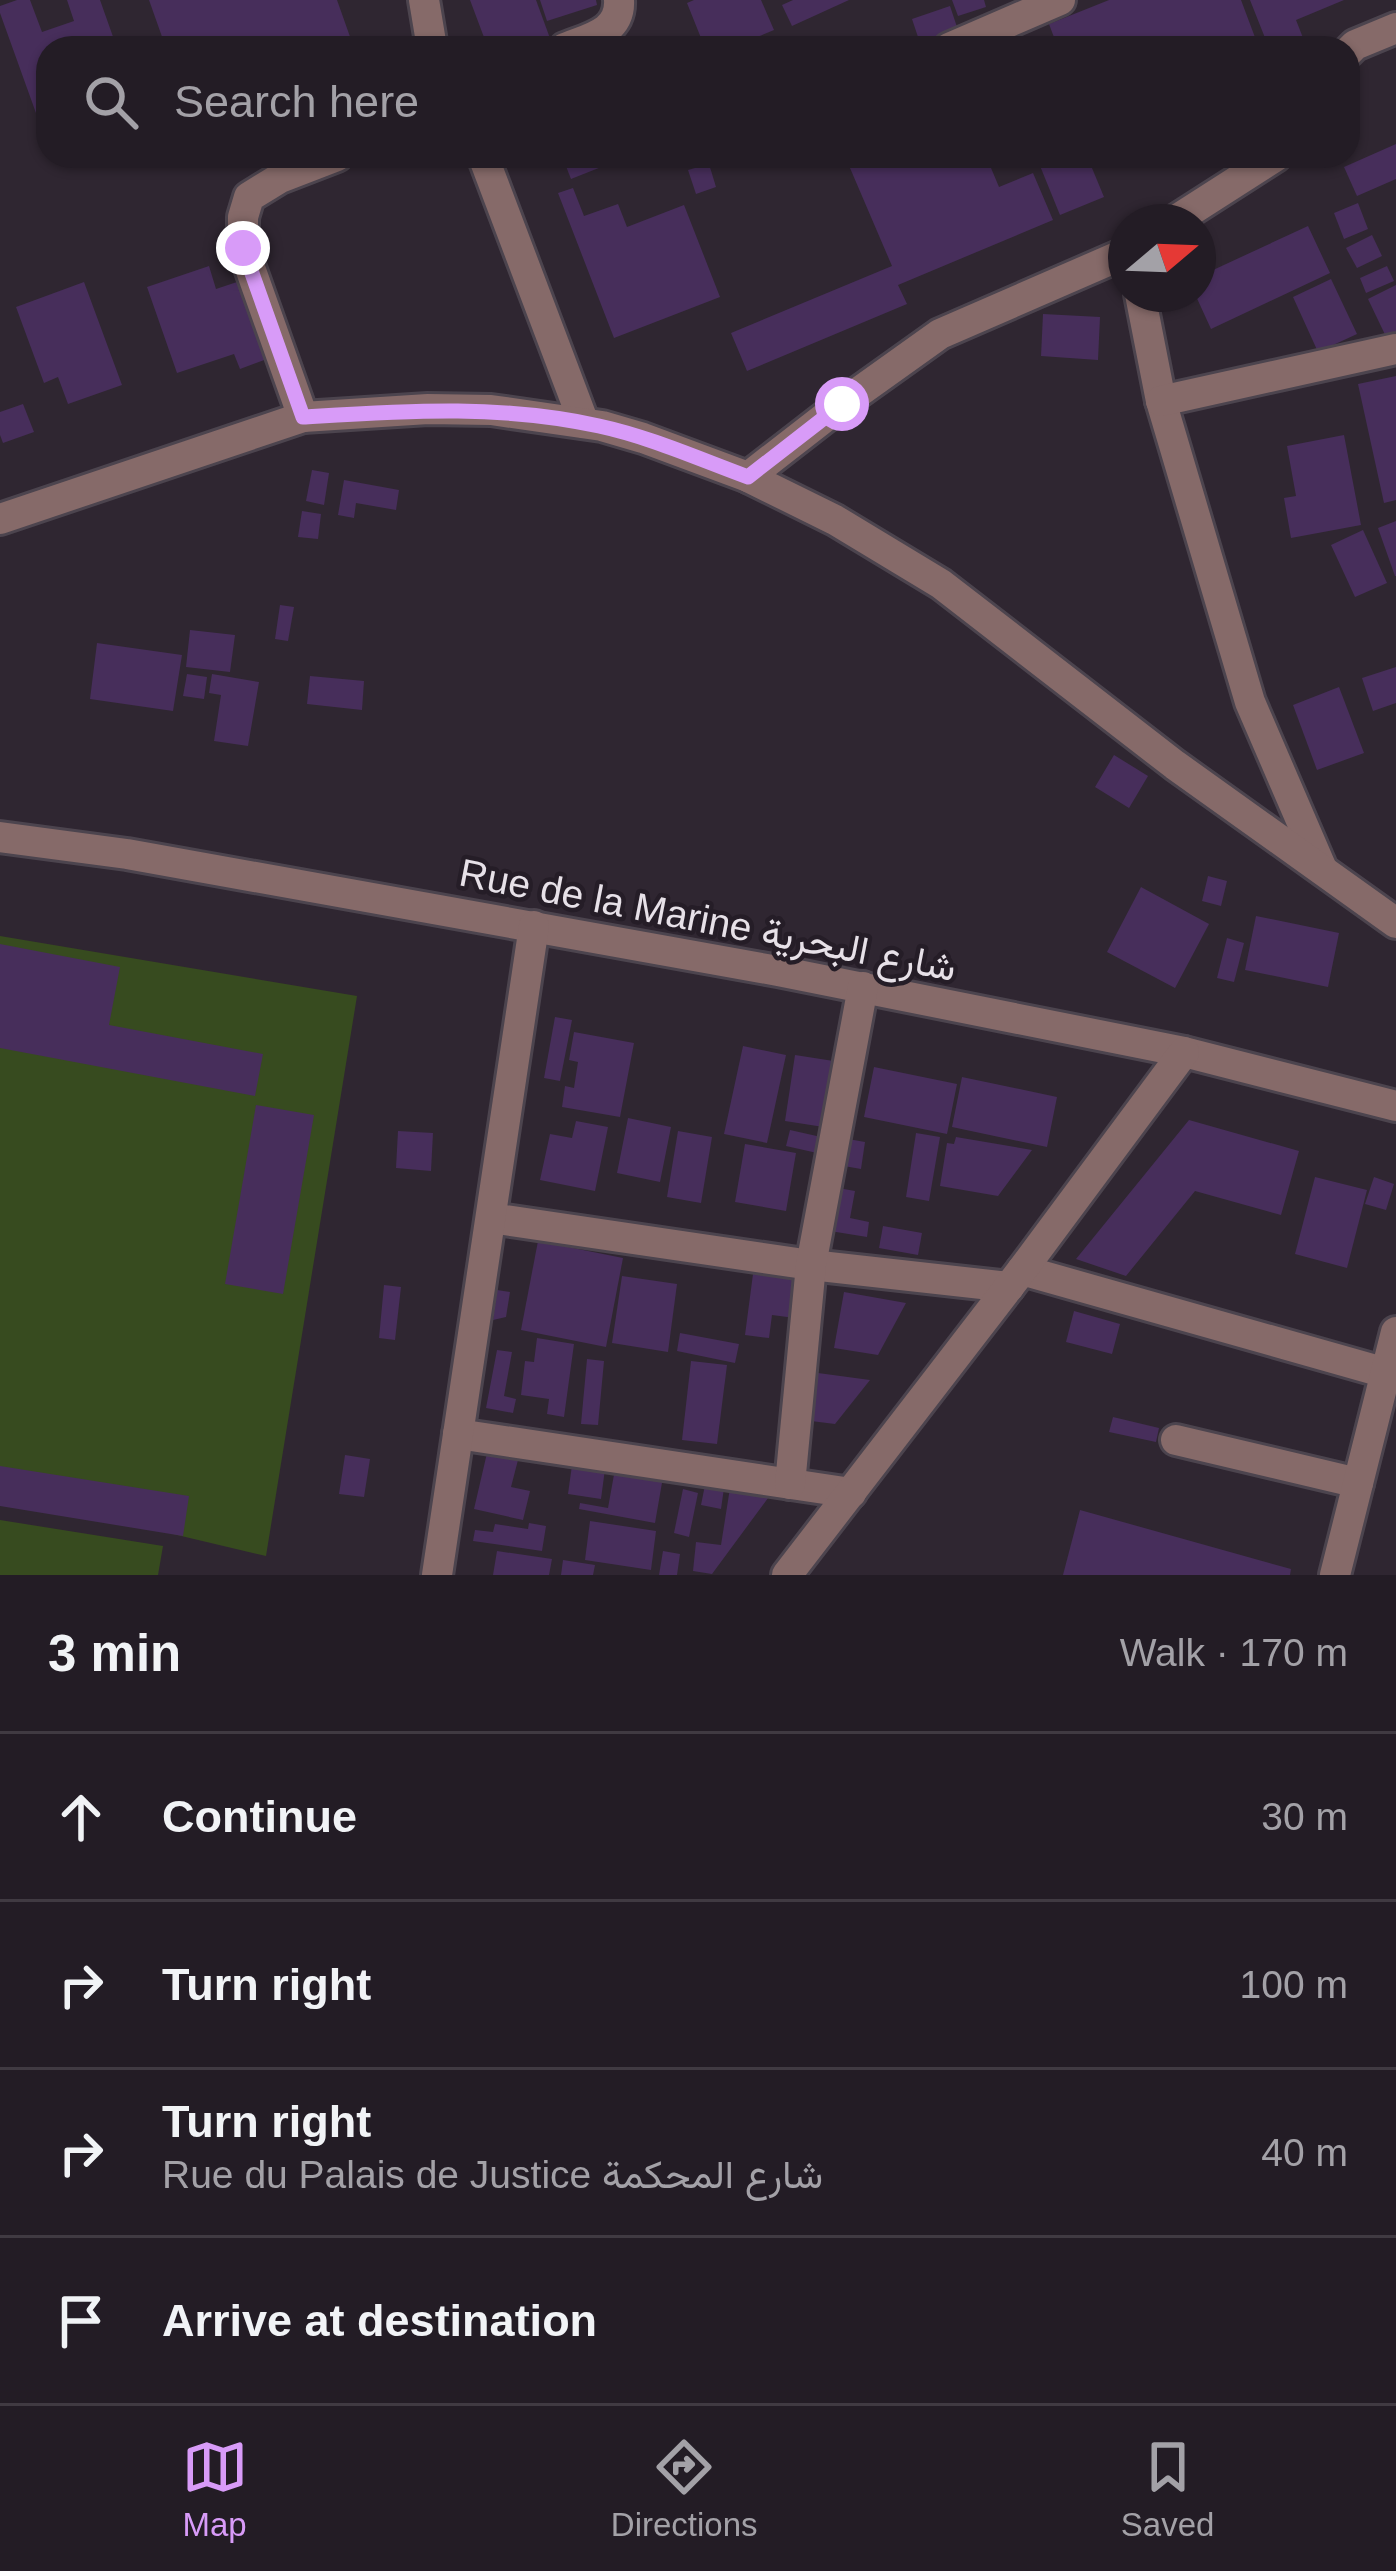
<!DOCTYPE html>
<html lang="en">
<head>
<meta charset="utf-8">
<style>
  body { margin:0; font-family:Helvetica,Vazirmatn,sans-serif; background:#2b252d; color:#f1f3f6 }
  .compass { position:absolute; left:1108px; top:204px; width:108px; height:108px; border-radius:50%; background:#231c25; box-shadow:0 3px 9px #0004; rotate:71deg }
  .stop { position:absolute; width:36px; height:36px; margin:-27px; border:9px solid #d89bf8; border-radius:50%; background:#fff }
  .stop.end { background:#d89bf8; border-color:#fff; box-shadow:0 3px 12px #0008 }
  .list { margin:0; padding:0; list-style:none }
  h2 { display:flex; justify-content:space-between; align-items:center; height:156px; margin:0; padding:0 48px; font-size:51px }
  h2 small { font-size:39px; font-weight:400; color:#a3a1a7 }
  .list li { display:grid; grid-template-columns:78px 1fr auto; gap:36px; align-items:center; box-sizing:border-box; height:168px; padding:0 48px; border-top:3px solid #403a42 }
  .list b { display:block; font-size:45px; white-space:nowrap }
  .list p { margin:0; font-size:39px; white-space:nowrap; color:#a3a1a7 }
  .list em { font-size:39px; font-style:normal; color:#a3a1a7 }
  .icon { flex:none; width:66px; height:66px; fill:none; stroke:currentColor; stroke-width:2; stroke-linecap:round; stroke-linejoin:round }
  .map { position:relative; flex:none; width:1396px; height:1575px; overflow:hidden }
  .search { position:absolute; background:#231c25; box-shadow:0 3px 9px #0004; left:36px; right:36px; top:36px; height:132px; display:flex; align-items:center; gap:30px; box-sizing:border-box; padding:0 42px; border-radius:36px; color:#a3a1a7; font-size:45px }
  .sheet { height:828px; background:#231c25 }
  nav { display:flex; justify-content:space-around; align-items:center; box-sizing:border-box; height:168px; border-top:3px solid #403a42; background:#231c25; font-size:33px; color:#a3a1a7 }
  nav a { display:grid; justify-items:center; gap:6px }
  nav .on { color:#d89bf8 }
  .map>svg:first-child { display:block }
</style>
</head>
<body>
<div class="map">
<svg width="1396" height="1575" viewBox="0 0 1396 1575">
  <rect width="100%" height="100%" fill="#2f2631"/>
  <!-- green -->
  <g fill="#374b1f">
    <polygon points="0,936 357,996 266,1556 0,1493"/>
    <polygon points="0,1520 163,1546 158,1575 0,1575"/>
  </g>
  <!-- building -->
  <g fill="#472e5b">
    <polygon points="17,0 30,0 42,32 74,21 67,0 100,0 117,48 48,48 48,125 41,127 0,13 0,6"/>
    <polygon points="149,0 337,0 354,48 166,48"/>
    <polygon points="470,0 536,0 551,41 533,48 488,48"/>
    <polygon points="540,0 596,0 597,5 547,21"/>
    <polygon points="694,0 761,0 774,30 731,48 705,48 687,3"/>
    <polygon points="793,0 849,0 792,26 782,5"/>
    <polygon points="952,0 984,0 986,7 958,16"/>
    <polygon points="1109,0 1241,0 1259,48 1058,48 1049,24"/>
    <polygon points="1250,0 1344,0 1296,20 1307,48 1269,48"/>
    <polygon points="950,6 959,33 921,46 912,19"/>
    <polygon points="1396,144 1396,179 1357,196 1344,167"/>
    <polygon points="562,156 629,156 571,179"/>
    <polygon points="878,156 986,156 999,187 1033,173 1053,220 898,285 907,304 747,371 731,333 892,266 850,168"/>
    <polygon points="1036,156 1087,156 1104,197 1060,215"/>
    <polygon points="709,164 716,187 696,194 688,170"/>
    <polygon points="573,188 584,216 618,204 627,227 684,205 720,297 614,338 558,193"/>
    <polygon points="1358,203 1368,229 1344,239 1334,213"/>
    <polygon points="1308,226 1330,273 1211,329 1195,294 1198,294 1198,277"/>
    <polygon points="1372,235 1382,256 1357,268 1346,248"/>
    <polygon points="209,266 216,289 240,281 267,359 240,369 234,354 177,373 147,287"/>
    <polygon points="1387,266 1394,281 1366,293 1360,278"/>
    <polygon points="1331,279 1357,334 1318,352 1293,297"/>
    <polygon points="84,282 122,385 68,404 58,377 44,383 16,307"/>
    <polygon points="1396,285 1396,341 1390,345 1368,299"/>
    <polygon points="1043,314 1100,317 1098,360 1041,356"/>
    <polygon points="1396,376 1396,500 1384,503 1358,384"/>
    <polygon points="23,404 34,432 3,443 0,435 0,412"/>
    <polygon points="1344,435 1361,525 1291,538 1284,498 1296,496 1287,446"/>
    <polygon points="312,470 329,473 324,505 306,501"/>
    <polygon points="344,480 399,490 396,510 356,503 354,518 338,515"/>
    <polygon points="302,511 321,514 318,539 298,537"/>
    <polygon points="1396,521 1396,576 1395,576 1378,528"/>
    <polygon points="1363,530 1387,583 1355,597 1331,545"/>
    <polygon points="280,605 294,607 288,641 275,639"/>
    <polygon points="190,630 235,635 230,672 186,667"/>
    <polygon points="97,643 182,655 173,711 90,699"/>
    <polygon points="1396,667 1396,703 1373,711 1362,678"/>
    <polygon points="187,674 207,677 204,699 183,696"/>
    <polygon points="212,674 259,682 248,746 214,741 221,695 209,693"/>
    <polygon points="310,676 364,681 362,710 307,704"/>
    <polygon points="1339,687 1364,753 1317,770 1293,705"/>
    <polygon points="1114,755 1148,776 1129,808 1095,787"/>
    <polygon points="1208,876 1227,881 1221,906 1202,901"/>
    <polygon points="1141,887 1209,924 1175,988 1107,952"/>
    <polygon points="1256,916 1339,933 1328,987 1245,970"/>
    <polygon points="1227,938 1244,943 1234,982 1217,978"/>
    <polygon points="0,944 120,967 109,1025 263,1054 255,1096 0,1048"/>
    <polygon points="555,1017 572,1020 560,1081 544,1078"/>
    <polygon points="574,1032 634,1043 620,1117 562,1107 565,1086 574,1088 578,1062 569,1060"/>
    <polygon points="743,1046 786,1055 767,1143 724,1134"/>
    <polygon points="795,1055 840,1062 830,1128 785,1121"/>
    <polygon points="874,1067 957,1084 947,1134 864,1117"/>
    <polygon points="962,1077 1057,1097 1047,1147 952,1127"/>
    <polygon points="256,1105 314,1115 283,1294 225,1284"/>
    <polygon points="628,1118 671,1127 660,1182 617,1173"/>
    <polygon points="1189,1120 1299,1151 1281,1215 1195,1191 1126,1276 1076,1259"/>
    <polygon points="576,1121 608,1127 595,1191 540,1180 550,1134 572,1138"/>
    <polygon points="790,1130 830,1139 826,1155 786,1146"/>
    <polygon points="398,1131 433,1133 431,1171 396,1168"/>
    <polygon points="678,1131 712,1137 701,1203 667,1197"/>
    <polygon points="916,1133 940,1137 929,1201 906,1197"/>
    <polygon points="956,1137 1032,1150 998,1196 940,1186 947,1143 954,1144"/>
    <polygon points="848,1139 865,1142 861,1169 844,1166"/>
    <polygon points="745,1144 796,1153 786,1211 735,1202"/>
    <polygon points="1315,1177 1367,1190 1347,1268 1295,1254"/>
    <polygon points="1374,1177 1394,1184 1386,1210 1365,1204"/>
    <polygon points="838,1188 855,1191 850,1218 869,1222 867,1237 830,1231"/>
    <polygon points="883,1226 922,1233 918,1255 879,1248"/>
    <polygon points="538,1241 623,1258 606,1347 521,1330"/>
    <polygon points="753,1274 800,1280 795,1318 772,1315 769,1338 745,1335"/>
    <polygon points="622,1276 677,1284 668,1352 612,1343"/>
    <polygon points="384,1285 401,1287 395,1340 379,1338"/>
    <polygon points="497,1290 510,1292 506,1317 493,1320"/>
    <polygon points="844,1292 906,1303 878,1355 834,1348"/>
    <polygon points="1074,1311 1120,1324 1112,1354 1066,1342"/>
    <polygon points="680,1333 739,1344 735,1363 677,1351"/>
    <polygon points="537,1338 574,1344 564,1417 547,1414 549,1399 521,1395 525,1361 534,1362"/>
    <polygon points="497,1350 512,1352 504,1396 516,1399 513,1413 486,1408"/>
    <polygon points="587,1359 604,1361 598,1425 581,1424"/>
    <polygon points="691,1361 727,1365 717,1444 682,1440"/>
    <polygon points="818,1373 870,1380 835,1424 811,1421"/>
    <polygon points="1113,1417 1159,1428 1156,1442 1109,1432"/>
    <polygon points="487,1453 518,1460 511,1487 530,1491 523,1520 474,1509"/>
    <polygon points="345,1455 370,1459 364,1497 339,1494"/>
    <polygon points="572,1465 605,1469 601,1499 568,1494"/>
    <polygon points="0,1466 189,1496 183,1536 0,1506"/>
    <polygon points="615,1469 663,1477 655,1523 579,1509 580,1503 608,1508"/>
    <polygon points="705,1485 724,1488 721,1509 701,1505"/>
    <polygon points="730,1488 771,1494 712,1574 693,1571 696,1542 721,1545"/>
    <polygon points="683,1489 698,1493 689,1537 674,1533"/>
    <polygon points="1080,1510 1291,1569 1290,1575 1063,1575"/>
    <polygon points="590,1521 656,1531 651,1570 585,1560"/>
    <polygon points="529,1523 546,1526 542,1551 473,1541 475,1530 493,1532 495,1524 528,1529"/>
    <polygon points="497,1551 552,1559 549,1575 493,1575"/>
    <polygon points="663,1551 680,1554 677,1575 659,1575"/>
    <polygon points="563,1560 595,1565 593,1575 561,1575"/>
  </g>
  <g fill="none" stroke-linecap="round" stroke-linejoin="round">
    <defs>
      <g id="minor">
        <polyline points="424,0 432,48"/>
        <path d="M565,48C590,38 621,32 619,0"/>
        <polyline points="949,48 1060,0"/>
        <polyline points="1348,52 1355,45 1396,28"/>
        <polyline points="483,156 584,423"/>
        <polyline points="1173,222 1276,156"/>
        <polyline points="1140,294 1161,401 1250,702 1322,869"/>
        <polyline points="1161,401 1396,349"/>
        <polyline points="303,417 243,248 243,217 249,197 280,178 337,156"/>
        <polyline points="748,477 842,404 940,334 1126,253"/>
        <polyline points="0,519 303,417 428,409 491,410 602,426 643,438 748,477 835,520 941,584 1175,765 1396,923"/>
        <polyline points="0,837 127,854 778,971 1184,1052 1396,1106"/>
        <polyline points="491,1218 811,1265 1009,1287"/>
        <polyline points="1022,1270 1386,1373"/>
        <polyline points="458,1434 851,1493"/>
        <polyline points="1176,1440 1358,1483"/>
        <polyline points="790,1484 811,1265 863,987"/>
        <polyline points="437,1575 534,926"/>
        <polyline points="787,1575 1022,1270 1184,1052"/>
        <polyline points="1335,1575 1396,1332"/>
      </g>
    </defs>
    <!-- minor casing -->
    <use href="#minor" stroke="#4c444e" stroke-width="36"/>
    <!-- minor -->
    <use href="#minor" stroke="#866a69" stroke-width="30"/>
  </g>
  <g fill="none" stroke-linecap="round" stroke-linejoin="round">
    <!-- route -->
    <path stroke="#d89bf8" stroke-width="15" d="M243,248L303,417C404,411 499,404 599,426C650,437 699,459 748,477L842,404"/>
  </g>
  <g text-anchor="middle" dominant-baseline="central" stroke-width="9" stroke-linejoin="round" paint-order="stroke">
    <!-- street labels -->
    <g font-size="39" fill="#e7e1e8" stroke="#251d27">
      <text transform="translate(708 920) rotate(11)">Rue de la Marine شارع البحرية</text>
    </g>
  </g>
</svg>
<svg class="compass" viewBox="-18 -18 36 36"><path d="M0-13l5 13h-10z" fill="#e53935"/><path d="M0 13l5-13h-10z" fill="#a3a1a7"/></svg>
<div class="stop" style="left:842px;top:404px"></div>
<div class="stop end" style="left:243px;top:248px"></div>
<div class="search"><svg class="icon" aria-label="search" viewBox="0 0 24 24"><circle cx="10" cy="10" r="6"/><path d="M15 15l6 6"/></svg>Search here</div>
</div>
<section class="sheet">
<h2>3 min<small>Walk · 170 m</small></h2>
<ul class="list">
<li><svg class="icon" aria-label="ahead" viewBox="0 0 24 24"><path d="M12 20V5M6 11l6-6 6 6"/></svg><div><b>Continue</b></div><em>30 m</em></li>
<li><svg class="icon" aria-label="right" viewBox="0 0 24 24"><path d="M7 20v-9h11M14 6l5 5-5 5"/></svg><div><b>Turn right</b></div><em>100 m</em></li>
<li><svg class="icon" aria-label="right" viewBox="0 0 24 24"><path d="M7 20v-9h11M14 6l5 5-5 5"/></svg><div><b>Turn right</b><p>Rue du Palais de Justice شارع المحكمة</p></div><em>40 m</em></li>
<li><svg class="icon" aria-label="arrive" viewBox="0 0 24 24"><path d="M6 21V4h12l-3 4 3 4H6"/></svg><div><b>Arrive at destination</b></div></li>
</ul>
</section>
<nav>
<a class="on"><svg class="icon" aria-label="map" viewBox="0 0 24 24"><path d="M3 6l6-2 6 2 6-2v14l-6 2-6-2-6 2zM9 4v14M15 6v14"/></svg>Map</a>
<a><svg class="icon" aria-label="directions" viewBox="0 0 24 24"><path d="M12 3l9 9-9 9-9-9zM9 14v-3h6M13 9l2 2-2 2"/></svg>Directions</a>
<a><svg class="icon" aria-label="saved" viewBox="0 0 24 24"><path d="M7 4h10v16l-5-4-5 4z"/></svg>Saved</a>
</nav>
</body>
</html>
